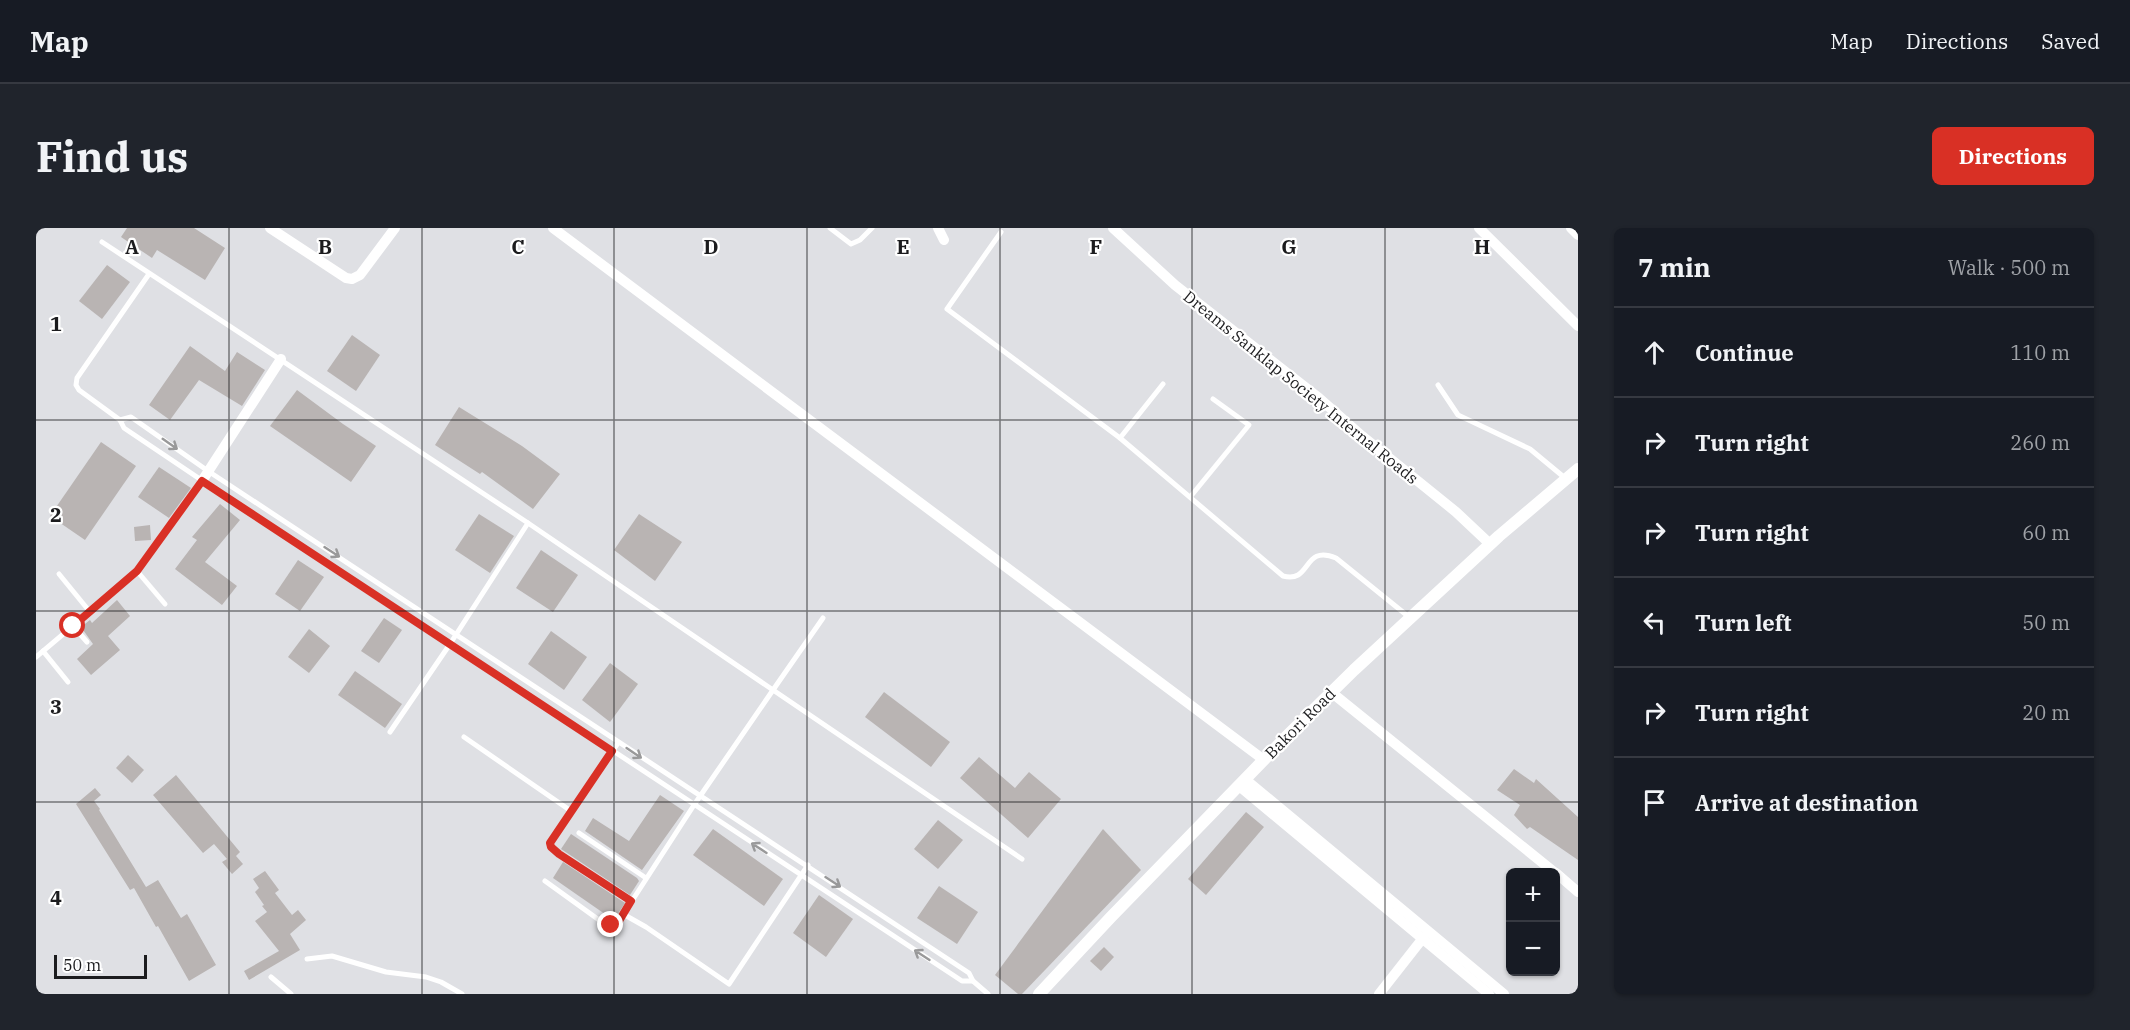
<!DOCTYPE html>
<html lang="en">
<head>
<meta charset="utf-8">
<style>
  body { margin:0; font-family:"IBM Plex Serif",serif; background:#20242c; color:#f1f3f6 }
  .controls { position:absolute; right:18px; bottom:18px; display:grid; overflow:hidden; border-radius:9px; box-shadow:0 2px 4px #0004 }
  .controls button { width:54px; height:54px; display:grid; place-items:center; padding:0; border:0; border-bottom:2px solid #363941; background:#171b24; color:#f1f3f6; font:30px sans-serif }
  .scale { position:absolute; left:18px; bottom:15px; width:93px; box-sizing:border-box; padding-left:6px; border:3px solid #1c1c1e; border-top:0; font-size:16px; line-height:21px; white-space:nowrap; color:#1c1c1e; -webkit-text-stroke:4px #fff; paint-order:stroke }
  .stop { position:absolute; width:18px; height:18px; margin:-14px; border:4px solid #d93025; border-radius:50%; background:#fff }
  .stop.end { background:#d93025; border-color:#fff; box-shadow:0 2px 6px #0008 }
  .list { margin:0; padding:0; list-style:none }
  h2 { display:flex; justify-content:space-between; align-items:center; height:78px; margin:0; padding:0 24px; font-size:26px }
  h2 small { font-size:20px; font-weight:400; color:#9ea1a6 }
  .list li { display:grid; grid-template-columns:39px 1fr auto; gap:18px; align-items:center; box-sizing:border-box; height:90px; padding:0 24px; border-top:2px solid #363941 }
  .list b { display:block; font-size:22px; white-space:nowrap }
  .list em { font-size:20px; font-style:normal; color:#9ea1a6 }
  .icon { flex:none; width:33px; height:33px; fill:none; stroke:currentColor; stroke-width:2; stroke-linecap:round; stroke-linejoin:round }
  .map { position:relative; flex:none; width:1542px; height:766px; overflow:hidden; border-radius:9px }
  header { display:flex; align-items:center; gap:36px; box-sizing:border-box; height:84px; padding:0 30px; background:#171b24; border-bottom:2px solid #363941 }
  header strong { font-size:28px }
  nav { display:flex; gap:33px; margin-inline-start:auto; font-size:21px }
  .intro { display:flex; align-items:center; justify-content:space-between; box-sizing:border-box; height:144px; padding:0 36px }
  h1 { margin:0; font-size:42px }
  .button { padding:15px 27px; border-radius:9px; background:#d93025; color:#fff; font-size:21px; font-weight:700 }
  main { display:flex; gap:36px; padding:0 36px }
  aside { flex:1; background:#171b24; border-radius:9px; box-shadow:0 2px 4px #0004 }
  .map>svg:first-child { display:block }
</style>
</head>
<body>
<header>
<strong>Map</strong>
<nav><a>Map</a><a>Directions</a><a>Saved</a></nav>
</header>
<div class="intro"><h1>Find us</h1><a class="button">Directions</a></div>
<main>
<div class="map">
<svg width="1542" height="766" viewBox="0 0 1542 766">
  <rect width="100%" height="100%" fill="#dfe0e4"/>
  <!-- building -->
  <g fill="#b9b4b3">
    <polygon points="91,0 158,0 189,20 169,52 121,22 116,30 85,9"/>
    <polygon points="71,37 94,54 66,91 43,73"/>
    <polygon points="316,107 344,127 320,163 291,143"/>
    <polygon points="154,118 189,143 201,124 229,142 206,178 163,152 134,192 113,177"/>
    <polygon points="261,162 307,196 340,218 315,254 234,198"/>
    <polygon points="423,179 486,218 524,246 497,281 446,244 444,246 399,217"/>
    <polygon points="65,214 100,238 49,312 14,288"/>
    <polygon points="123,239 155,260 133,290 102,269"/>
    <polygon points="184,276 204,292 169,334 201,358 186,377 139,341 161,312 156,309"/>
    <polygon points="443,286 478,308 454,345 419,322"/>
    <polygon points="603,286 646,314 619,353 578,322"/>
    <polygon points="114,297 115,312 99,313 98,299"/>
    <polygon points="505,322 542,347 517,384 480,360"/>
    <polygon points="262,332 288,349 264,383 239,366"/>
    <polygon points="81,372 94,388 72,408 84,422 55,447 41,431 57,416 45,399 54,392 56,395"/>
    <polygon points="348,390 366,402 343,435 325,423"/>
    <polygon points="273,401 294,418 273,445 252,429"/>
    <polygon points="515,403 551,429 528,462 492,436"/>
    <polygon points="574,435 602,456 574,494 546,472"/>
    <polygon points="319,443 366,476 349,500 302,467"/>
    <polygon points="848,464 914,514 895,539 829,489"/>
    <polygon points="92,527 108,542 96,555 80,540"/>
    <polygon points="943,529 979,560 993,544 1025,571 992,610 924,550"/>
    <polygon points="1478,541 1498,555 1500,551 1542,589 1542,632 1494,599 1491,601 1478,587 1484,577 1461,562"/>
    <polygon points="140,547 204,624 200,628 207,636 196,646 186,634 191,631 178,616 167,625 117,567"/>
    <polygon points="59,560 65,567 58,573 64,581 63,582 110,659 122,652 145,690 151,686 180,737 153,753 122,698 120,699 98,660 94,662 40,576"/>
    <polygon points="624,567 648,583 606,642 549,603 557,590 593,613"/>
    <polygon points="1210,584 1228,599 1170,667 1152,651"/>
    <polygon points="902,592 927,612 902,641 878,621"/>
    <polygon points="677,601 747,651 728,678 657,627"/>
    <polygon points="1067,601 1105,642 986,766 982,766 959,747"/>
    <polygon points="535,606 601,650 603,653 594,667 525,621"/>
    <polygon points="527,634 589,675 580,689 576,691 517,650"/>
    <polygon points="229,643 243,662 239,665 256,687 262,682 270,692 254,706 264,722 213,752 208,743 243,723 219,693 231,684 226,678 228,677 219,664 223,660 217,651"/>
    <polygon points="903,658 942,684 921,716 881,690"/>
    <polygon points="783,667 817,691 790,729 757,705"/>
    <polygon points="1068,719 1078,729 1065,743 1054,733"/>
  </g>
  <g fill="none" stroke-linecap="round" stroke-linejoin="round">
    <!-- service -->
    <g stroke="#fff" stroke-width="5">
      <polyline points="794,0 815,16 824,12 836,0"/>
      <polyline points="965,4 911,81 1084,210"/>
      <polyline points="66,14 492,295 737,462 787,390"/>
      <polyline points="113,46 41,150 40,157 43,162 84,192 88,200 329,362 497,470 923,751 926,753 937,753"/>
      <path d="M1127,156L1084,210L1247,348C1276,356 1266,316 1300,330L1373,389"/>
      <polyline points="1402,157 1422,187 1494,221 1529,250"/>
      <polyline points="84,192 95,189 172,243 933,745 937,753 952,766"/>
      <polyline points="1155,268 1213,197 1177,171"/>
      <polyline points="101,343 129,376"/>
      <polyline points="23,346 54,384"/>
      <polyline points="37,398 51,414"/>
      <polyline points="7,423 32,454"/>
      <polyline points="0,429 96,348 166,253"/>
      <polyline points="354,504 414,416 492,295"/>
      <polyline points="428,509 535,583"/>
      <polyline points="582,515 514,615 515,619 523,626 595,673"/>
      <polyline points="543,605 610,650"/>
      <polyline points="509,653 570,697 575,697 583,693 658,577 737,462 986,631"/>
      <polyline points="587,686 610,699 693,756 772,637"/>
      <polyline points="271,731 296,728 350,744 390,749 405,754 426,766"/>
      <polyline points="235,749 255,766"/>
    </g>
    <!-- minor -->
    <g stroke="#fff" stroke-width="10">
      <polyline points="234,0 310,50 316,51 324,47 359,0"/>
      <polyline points="517,0 1228,532"/>
      <polyline points="902,0 908,12"/>
      <polyline points="1077,0 1139,57 1283,170 1326,208 1420,284 1454,316"/>
      <polyline points="1443,0 1542,98"/>
      <polyline points="1535,0 1542,7"/>
      <polyline points="166,253 245,131"/>
      <polyline points="1295,464 1518,644"/>
      <polyline points="1209,551 1468,766"/>
      <polyline points="1203,558 1453,766"/>
      <polyline points="1520,645 1542,664"/>
      <polyline points="1343,766 1387,710"/>
    </g>
    <!-- tertiary -->
    <polyline stroke="#fff" stroke-width="12" points="1003,766 1075,689 1252,507 1318,442 1463,308 1542,241"/>
  </g>
  <!-- one-way arrows -->
  <defs><path id="oneway-shaft" d="M-6 0H5M1.5-3L5.5 0L1.5 3" fill="none" stroke-width="1.6" stroke-linecap="round" stroke-linejoin="round" transform="scale(1.5)"/></defs>
  <g stroke="#99999a">
    <use href="#oneway-shaft" transform="translate(134 216) rotate(35)"/>
    <use href="#oneway-shaft" transform="translate(296 324) rotate(33)"/>
    <use href="#oneway-shaft" transform="translate(598 525) rotate(34)"/>
    <use href="#oneway-shaft" transform="translate(723 620) rotate(-147)"/>
    <use href="#oneway-shaft" transform="translate(797 654) rotate(33)"/>
    <use href="#oneway-shaft" transform="translate(886 727) rotate(-147)"/>
  </g>
  <g fill="none" stroke-linecap="round" stroke-linejoin="round">
    <!-- route -->
    <polyline stroke="#d93025" stroke-width="8" points="37,398 101,343 166,253 576,523 514,615 515,619 523,626 595,673 583,693 575,697"/>
  </g>
  <!-- grid -->
  <path fill="none" stroke="#1c1c1e" stroke-width="1.5" stroke-opacity="0.55" d="M193,0V766M386,0V766M578,0V766M771,0V766M964,0V766M1156,0V766M1349,0V766M0,192H1542M0,383H1542M0,574H1542"/>
  <g text-anchor="middle" dominant-baseline="central" stroke-width="4.5" stroke-linejoin="round" paint-order="stroke">
    <!-- street labels -->
    <g font-size="16" fill="#1c1c1e" stroke="#fff">
      <text transform="translate(1265 159) rotate(39)">Dreams Sanklap Society Internal Roads</text>
      <text transform="translate(1264 495) rotate(-45)">Bakori Road</text>
    </g>
  </g>
  <g font-size="20" text-anchor="middle" font-weight="bold" fill="#1c1c1e" stroke="#fff" stroke-width="4.5" stroke-linejoin="round" paint-order="stroke">
    <text x="96" y="26">A</text>
    <text x="289" y="26">B</text>
    <text x="482" y="26">C</text>
    <text x="675" y="26">D</text>
    <text x="867" y="26">E</text>
    <text x="1060" y="26">F</text>
    <text x="1253" y="26">G</text>
    <text x="1446" y="26">H</text>
    <text x="20" y="103">1</text>
    <text x="20" y="294">2</text>
    <text x="20" y="486">3</text>
    <text x="20" y="677">4</text>
  </g>
</svg>
<div class="controls">
<button>+</button>
<button>−</button>
</div>
<div class="scale">50 m</div>
<div class="stop" style="left:37px;top:398px"></div>
<div class="stop end" style="left:575px;top:697px"></div>
</div>
<aside>
<h2>7 min<small>Walk · 500 m</small></h2>
<ul class="list">
<li><svg class="icon" aria-label="ahead" viewBox="0 0 24 24"><path d="M12 20V5M6 11l6-6 6 6"/></svg><div><b>Continue</b></div><em>110 m</em></li>
<li><svg class="icon" aria-label="right" viewBox="0 0 24 24"><path d="M7 20v-9h11M14 6l5 5-5 5"/></svg><div><b>Turn right</b></div><em>260 m</em></li>
<li><svg class="icon" aria-label="right" viewBox="0 0 24 24"><path d="M7 20v-9h11M14 6l5 5-5 5"/></svg><div><b>Turn right</b></div><em>60 m</em></li>
<li><svg class="icon" aria-label="left" viewBox="0 0 24 24"><path d="M17 20v-9H6M10 6l-5 5 5 5"/></svg><div><b>Turn left</b></div><em>50 m</em></li>
<li><svg class="icon" aria-label="right" viewBox="0 0 24 24"><path d="M7 20v-9h11M14 6l5 5-5 5"/></svg><div><b>Turn right</b></div><em>20 m</em></li>
<li><svg class="icon" aria-label="arrive" viewBox="0 0 24 24"><path d="M6 21V4h12l-3 4 3 4H6"/></svg><div><b>Arrive at destination</b></div></li>
</ul>
</aside>
</main>
</body>
</html>
